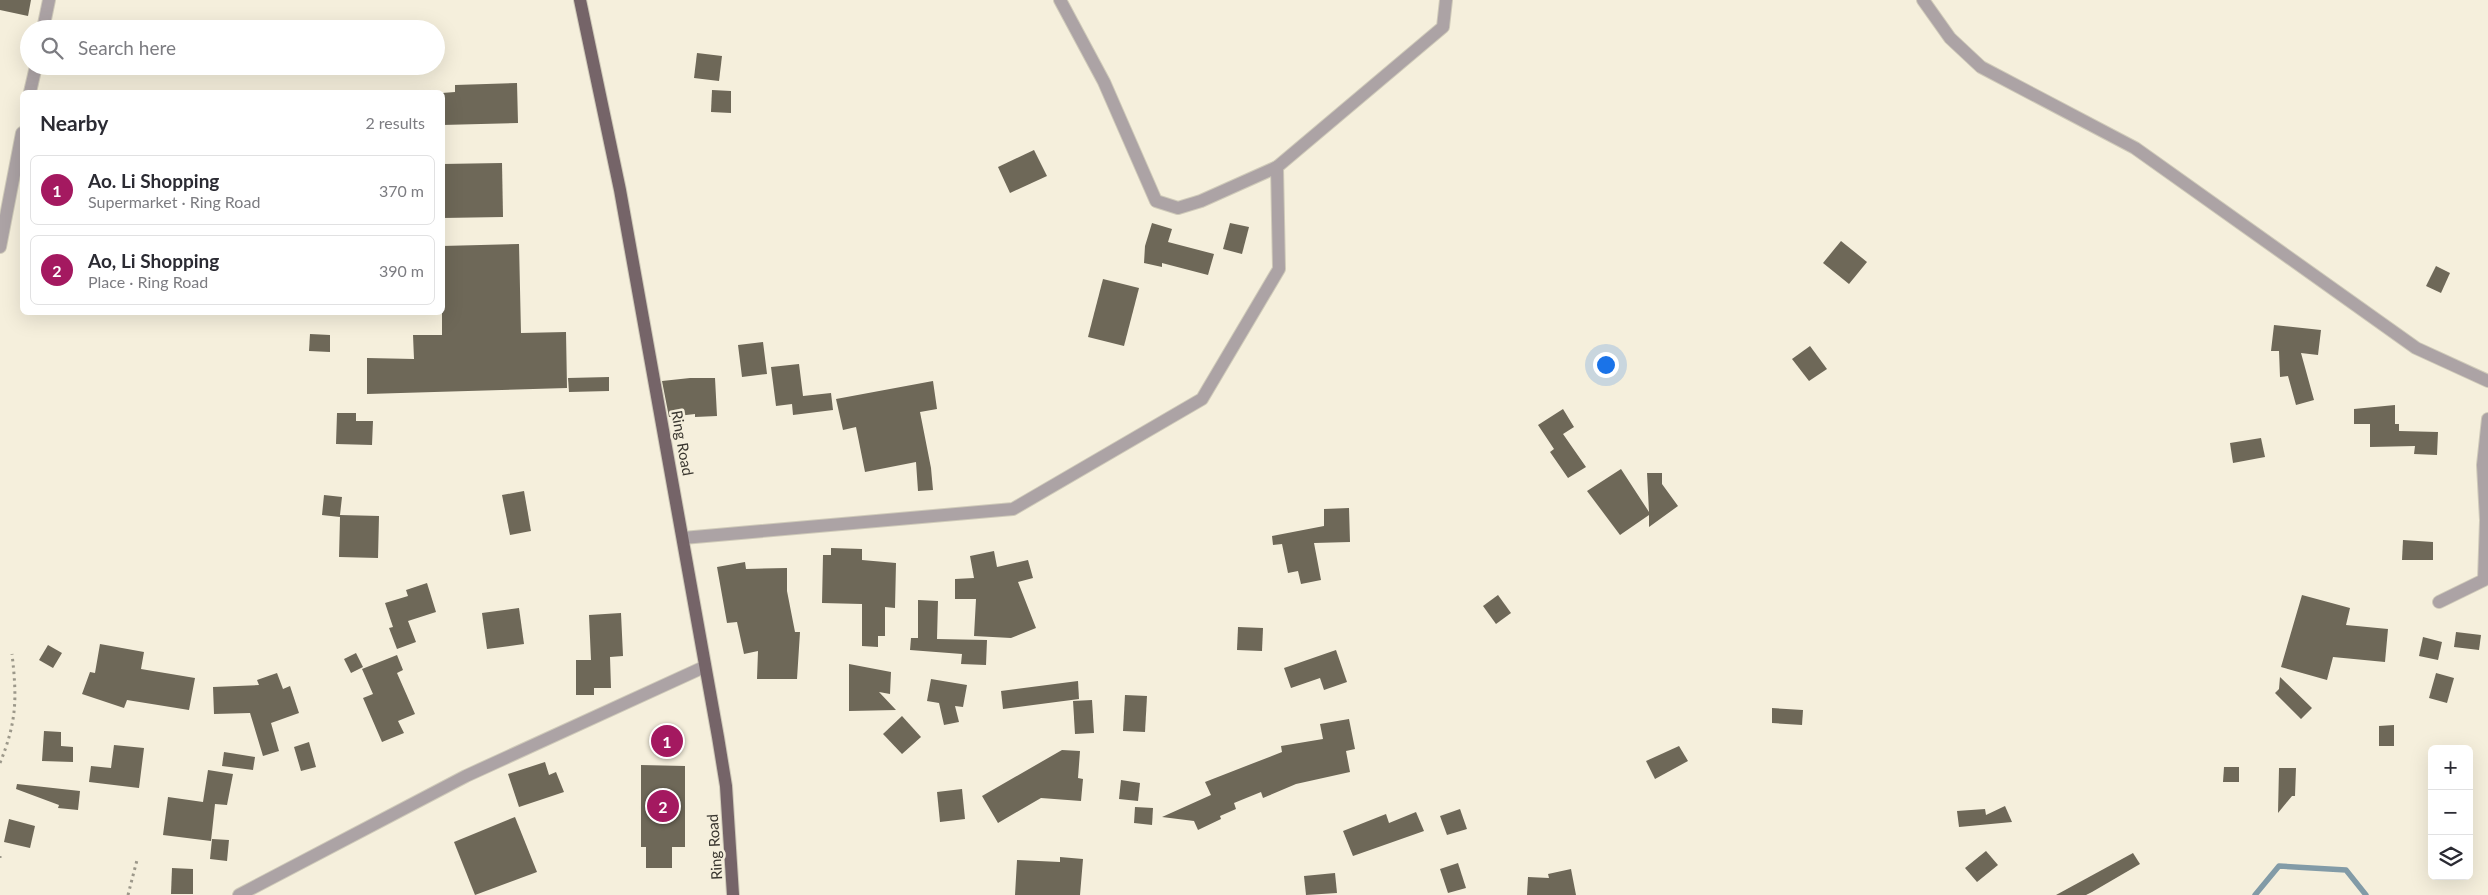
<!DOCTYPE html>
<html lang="en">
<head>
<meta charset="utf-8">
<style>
  body { margin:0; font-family:Lato,sans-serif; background:#f7f7f7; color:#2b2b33 }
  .controls { position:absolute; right:15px; bottom:15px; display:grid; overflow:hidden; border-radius:8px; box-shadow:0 5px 20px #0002 }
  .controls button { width:45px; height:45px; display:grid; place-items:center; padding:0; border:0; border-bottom:1px solid #e1e1e2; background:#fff; color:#2b2b33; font:25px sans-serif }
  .you { position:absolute; left:1605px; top:364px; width:18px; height:18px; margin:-12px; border:4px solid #fff; border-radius:50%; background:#1a73e8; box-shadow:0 0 0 8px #1a73e833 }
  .badge { display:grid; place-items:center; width:32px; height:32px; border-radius:50%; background:#a41960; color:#fff; font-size:16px; font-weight:700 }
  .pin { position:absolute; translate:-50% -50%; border:2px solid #fff; box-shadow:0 1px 5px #0006 }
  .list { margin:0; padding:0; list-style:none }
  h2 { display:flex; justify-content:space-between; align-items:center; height:65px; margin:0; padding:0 20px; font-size:21px }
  h2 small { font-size:16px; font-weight:400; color:#7c7c81 }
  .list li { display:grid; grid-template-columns:32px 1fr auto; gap:15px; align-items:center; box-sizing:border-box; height:70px; margin:0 10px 10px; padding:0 10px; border:1px solid #e1e1e2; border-radius:8px }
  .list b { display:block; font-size:19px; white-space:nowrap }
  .list p { margin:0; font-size:16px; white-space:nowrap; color:#7c7c81 }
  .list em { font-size:16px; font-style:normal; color:#7c7c81 }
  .icon { flex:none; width:28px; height:28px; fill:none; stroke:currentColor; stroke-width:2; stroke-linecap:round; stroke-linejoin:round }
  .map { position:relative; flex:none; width:2488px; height:895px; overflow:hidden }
  .search { position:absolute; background:#fff; box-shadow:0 5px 20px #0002; left:20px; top:20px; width:425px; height:55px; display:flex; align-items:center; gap:12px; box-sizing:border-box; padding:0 18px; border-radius:28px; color:#7c7c81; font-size:19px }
  .panel { position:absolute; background:#fff; box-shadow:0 5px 20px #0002; left:20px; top:90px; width:425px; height:225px; border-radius:8px }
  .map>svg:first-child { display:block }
</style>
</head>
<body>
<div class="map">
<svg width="2488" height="895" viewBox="0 0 2488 895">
  <rect width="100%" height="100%" fill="#f5efdc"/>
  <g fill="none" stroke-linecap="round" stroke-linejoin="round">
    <!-- stream -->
    <polyline stroke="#829ba7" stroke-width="5.5" points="2255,895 2279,866 2346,870 2366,895"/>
  </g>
  <!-- building -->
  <g fill="#6e6858">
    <polygon points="0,0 31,0 28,16 0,10"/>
    <polygon points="697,53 722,56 719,81 694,78"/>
    <polygon points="517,83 518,123 442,125 442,93 455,92 455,85"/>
    <polygon points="712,90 731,91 731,113 711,112"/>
    <polygon points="1034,150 1047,176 1010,193 998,167"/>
    <polygon points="502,163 503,217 442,218 442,164"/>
    <polygon points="1152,223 1172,229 1168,242 1214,254 1208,275 1162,263 1162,267 1144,263 1145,246"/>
    <polygon points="1230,223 1249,227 1242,254 1223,249"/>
    <polygon points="1841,241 1867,262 1849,284 1823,263"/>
    <polygon points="519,244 521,333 566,332 567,388 367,394 367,358 414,359 413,335 442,335 442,246"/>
    <polygon points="2436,266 2450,273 2441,293 2426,286"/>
    <polygon points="1103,279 1139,288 1124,346 1088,337"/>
    <polygon points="2274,325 2321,330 2318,355 2301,353 2314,400 2296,405 2288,376 2280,377 2279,351 2271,351"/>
    <polygon points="310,334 330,335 330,352 309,351"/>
    <polygon points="763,342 767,374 742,377 738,345"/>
    <polygon points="1810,346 1827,369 1809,381 1792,359"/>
    <polygon points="799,364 803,396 831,393 833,410 793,415 792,404 776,406 771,367"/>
    <polygon points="609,377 609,391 569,392 568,378"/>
    <polygon points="690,378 715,378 717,416 695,417 695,414 669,417 662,381"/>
    <polygon points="933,381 937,409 920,412 931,468 933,490 918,491 916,462 865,472 856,427 843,430 836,399"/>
    <polygon points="2395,405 2395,424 2399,424 2399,431 2438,432 2437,455 2414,454 2415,446 2370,447 2370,424 2354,424 2354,409"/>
    <polygon points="1563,409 1574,427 1563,434 1586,467 1568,478 1550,452 1554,449 1538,425"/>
    <polygon points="337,413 356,413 356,421 373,421 372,445 336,444"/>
    <polygon points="2261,438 2265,457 2233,463 2230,443"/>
    <polygon points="1621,469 1649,512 1647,473 1662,473 1662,484 1678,506 1649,527 1649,515 1620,535 1587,491"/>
    <polygon points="524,491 531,531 510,535 502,495"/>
    <polygon points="324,495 342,497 340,515 379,516 378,558 339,557 340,517 322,515"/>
    <polygon points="1349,508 1350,542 1314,543 1321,580 1301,584 1298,571 1288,573 1282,544 1273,545 1272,536 1324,526 1324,509"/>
    <polygon points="2403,540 2433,542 2433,560 2402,560"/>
    <polygon points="831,548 862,549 862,560 896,563 895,608 885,607 885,636 878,636 878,647 862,646 862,604 822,603 823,555 831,555"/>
    <polygon points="994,551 997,567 1028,560 1033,578 1018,582 1036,628 1011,638 974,636 976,599 955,599 955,579 974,578 970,556"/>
    <polygon points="745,562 746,569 787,568 787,591 795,632 800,632 797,679 757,679 758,651 744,654 737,622 727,623 717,567"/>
    <polygon points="427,583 436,612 408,621 416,642 397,649 389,628 393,627 385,603 408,596 406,590"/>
    <polygon points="1498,595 1511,613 1496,624 1483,606"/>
    <polygon points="2302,595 2350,608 2346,625 2388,629 2385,662 2333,657 2327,680 2281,667"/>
    <polygon points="918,600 938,601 937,639 987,640 986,665 961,664 962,654 910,650 911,638 918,638"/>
    <polygon points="519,608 524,644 487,649 482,613"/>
    <polygon points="621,613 623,656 610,657 611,688 594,688 594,695 576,695 576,660 591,660 589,615"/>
    <polygon points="1238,627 1263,628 1262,651 1237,650"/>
    <polygon points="2456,632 2481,635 2479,650 2454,647"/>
    <polygon points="2423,637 2442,642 2438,660 2419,656"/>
    <polygon points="100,644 144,652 141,669 195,678 189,710 127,700 124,708 82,694 90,672 95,673"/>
    <polygon points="48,645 62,653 53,668 39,660"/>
    <polygon points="1336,650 1347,682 1324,690 1320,678 1291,688 1284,668"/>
    <polygon points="356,653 363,667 351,673 344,659"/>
    <polygon points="397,655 403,670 397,673 415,714 398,721 404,733 382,742 363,698 373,694 362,669"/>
    <polygon points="849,664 891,672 890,694 879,692 896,710 849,711"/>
    <polygon points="277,673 283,689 290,686 299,713 271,723 279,751 263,756 250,713 214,714 213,687 259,685 257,680"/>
    <polygon points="2436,673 2454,678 2447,703 2429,698"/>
    <polygon points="2280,677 2312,708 2301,719 2275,693 2279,689"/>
    <polygon points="931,679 967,685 963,707 955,706 959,722 944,725 939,703 927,701"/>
    <polygon points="1078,681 1079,699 1003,709 1001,691"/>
    <polygon points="1125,695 1147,696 1145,732 1123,731"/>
    <polygon points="1092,700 1094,733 1075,734 1073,701"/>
    <polygon points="1772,708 1803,710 1802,725 1772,723"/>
    <polygon points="902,716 921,737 902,754 883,734"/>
    <polygon points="1349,719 1355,749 1346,751 1350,772 1296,784 1263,798 1261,792 1234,803 1236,809 1220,816 1221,819 1198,830 1194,821 1162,817 1211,795 1205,782 1282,752 1281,746 1323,739 1320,724"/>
    <polygon points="2394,725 2394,746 2379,746 2379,726"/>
    <polygon points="44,731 61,732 61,746 73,747 73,762 42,761"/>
    <polygon points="309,742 316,767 301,771 294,747"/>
    <polygon points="114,745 144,748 139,788 89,782 91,766 111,768"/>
    <polygon points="1679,746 1688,761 1655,779 1646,761"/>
    <polygon points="1062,750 1080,751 1078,778 1083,779 1081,801 1041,798 998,823 982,796"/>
    <polygon points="224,752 255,757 253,770 222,766"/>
    <polygon points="545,762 549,775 556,772 564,792 519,807 508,774"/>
    <polygon points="641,765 685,766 685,847 672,847 672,868 646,868 646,847 641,847"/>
    <polygon points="2224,767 2239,767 2239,782 2223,782"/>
    <polygon points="2279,768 2296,768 2295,796 2292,796 2278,813"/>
    <polygon points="208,770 233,774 227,805 215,804 211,841 163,835 168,797 203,802"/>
    <polygon points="1121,780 1140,783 1138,801 1119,799"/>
    <polygon points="17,784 80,791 78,810 58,808 59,805 16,789"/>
    <polygon points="962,789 965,819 940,822 937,792"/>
    <polygon points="2005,806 2012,822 1959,827 1957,811 1985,809 1986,815"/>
    <polygon points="1135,807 1153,808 1152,825 1134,823"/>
    <polygon points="1460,809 1467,829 1447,835 1440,816"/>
    <polygon points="1416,812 1424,831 1353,856 1343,831 1386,814 1389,823"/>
    <polygon points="515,817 537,872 475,895 454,842"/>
    <polygon points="9,819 35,826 30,848 4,842"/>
    <polygon points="212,839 229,840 227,861 210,859"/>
    <polygon points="1986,851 1998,865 1977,882 1965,868"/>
    <polygon points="2133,853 2140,864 2092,892 2086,895 2056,895"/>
    <polygon points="1060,857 1083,859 1080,895 1015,895 1017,860 1060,862"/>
    <polygon points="1458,863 1466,888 1448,893 1440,869"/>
    <polygon points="172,868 193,869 193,894 171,894"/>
    <polygon points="1571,869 1576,895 1527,895 1528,877 1549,878 1548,874"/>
    <polygon points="1335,873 1337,893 1306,895 1304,876"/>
  </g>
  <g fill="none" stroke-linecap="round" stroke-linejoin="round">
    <defs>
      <g id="minor">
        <polyline points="1923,0 1950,38 1981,67 2135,148 2416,348 2488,381"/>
        <polyline points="43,29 49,0"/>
        <polyline points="30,92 36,66"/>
        <polyline points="1277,167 1443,27 1446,0"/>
        <polyline points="0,247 22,133"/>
        <polyline points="683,538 1013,509 1202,399 1279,269 1277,167 1201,201 1178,208 1156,201 1104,82 1060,0"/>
        <polyline points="2439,602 2484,580 2486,520 2483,465 2488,419"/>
        <polyline points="239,895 466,776 704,667"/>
      </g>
      <polyline id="major" points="580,0 620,190 718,737 726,786 733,895"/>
    </defs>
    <!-- minor casing -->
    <use href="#minor" stroke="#cfcab9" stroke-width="14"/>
    <!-- major casing -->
    <use href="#major" stroke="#cfcab9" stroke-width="14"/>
    <!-- path -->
    <g stroke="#9c988a" stroke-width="3" stroke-dasharray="2.5 4" stroke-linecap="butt">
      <path d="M0,763C17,721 17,698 12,654"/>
      <polyline points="0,856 0,858"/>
      <polyline points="128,895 137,860"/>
    </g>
    <!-- minor -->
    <use href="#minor" stroke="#aca3a5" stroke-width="12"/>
    <!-- major -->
    <use href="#major" stroke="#756468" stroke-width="12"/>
  </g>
  <g text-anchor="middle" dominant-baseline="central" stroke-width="5" stroke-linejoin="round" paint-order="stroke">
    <!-- street labels -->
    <g font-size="15" fill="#39362f" stroke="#f5efdc">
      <text transform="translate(683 443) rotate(80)">Ring Road</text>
      <text transform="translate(714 847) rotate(-94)">Ring Road</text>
    </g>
  </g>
</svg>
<div class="controls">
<button>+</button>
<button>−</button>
<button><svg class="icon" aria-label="layers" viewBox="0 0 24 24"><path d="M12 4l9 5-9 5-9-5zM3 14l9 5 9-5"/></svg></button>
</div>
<div class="you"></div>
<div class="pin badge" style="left:667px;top:741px">1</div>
<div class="pin badge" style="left:663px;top:806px">2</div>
<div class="search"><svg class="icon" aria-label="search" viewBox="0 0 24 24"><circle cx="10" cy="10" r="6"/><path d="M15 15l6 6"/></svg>Search here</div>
<section class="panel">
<h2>Nearby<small>2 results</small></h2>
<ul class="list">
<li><span class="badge">1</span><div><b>Ao. Li Shopping</b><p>Supermarket · Ring Road</p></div><em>370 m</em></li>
<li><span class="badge">2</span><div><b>Ao, Li Shopping</b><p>Place · Ring Road</p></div><em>390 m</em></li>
</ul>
</section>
</div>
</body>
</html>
